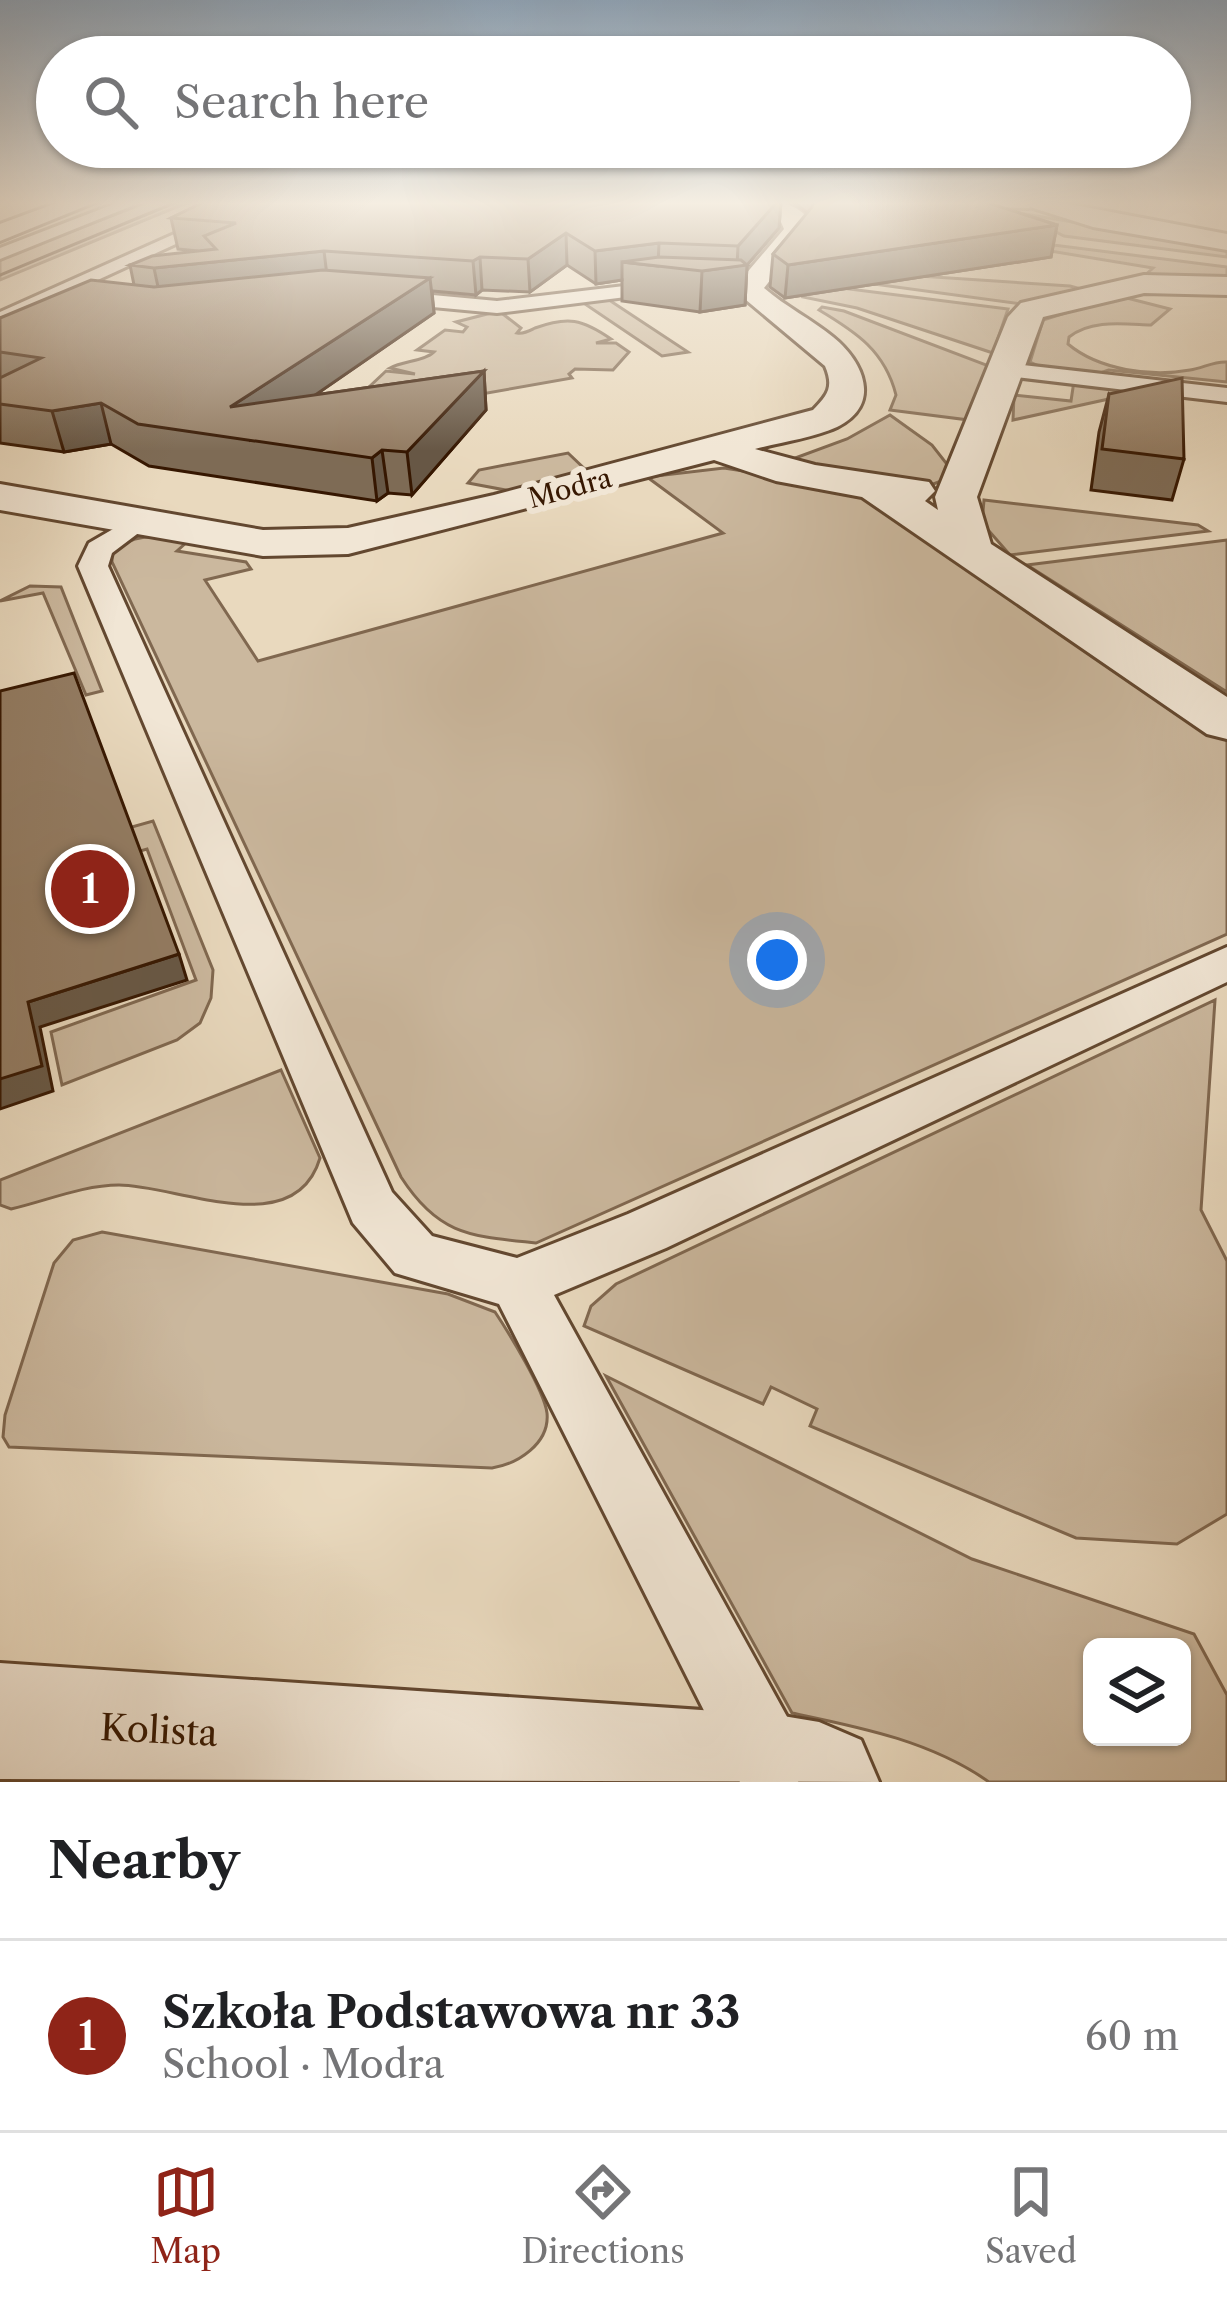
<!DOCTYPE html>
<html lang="en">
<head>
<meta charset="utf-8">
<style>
  body { margin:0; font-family:"Libre Caslon Text",serif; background:#f6f6f6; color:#202124 }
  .controls { position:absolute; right:36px; bottom:36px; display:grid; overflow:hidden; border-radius:18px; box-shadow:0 3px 9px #0004 }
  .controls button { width:108px; height:108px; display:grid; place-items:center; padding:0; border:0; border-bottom:3px solid #e0e0e0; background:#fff; color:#202124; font:60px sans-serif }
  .you { position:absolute; left:777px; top:960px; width:42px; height:42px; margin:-30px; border:9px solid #fff; border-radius:50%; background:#1a73e8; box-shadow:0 0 0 18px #1a73e833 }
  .badge { display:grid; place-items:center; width:78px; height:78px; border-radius:50%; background:#8f2418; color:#fff; font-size:39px; font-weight:700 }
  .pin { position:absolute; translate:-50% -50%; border:6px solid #fff; box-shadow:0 3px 12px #0006 }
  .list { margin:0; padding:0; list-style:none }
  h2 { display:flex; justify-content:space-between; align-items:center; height:156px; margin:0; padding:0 48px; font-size:51px }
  h2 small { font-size:39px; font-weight:400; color:#757577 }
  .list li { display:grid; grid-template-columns:78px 1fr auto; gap:36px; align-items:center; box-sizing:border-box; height:192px; padding:0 48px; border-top:3px solid #e0e0e0 }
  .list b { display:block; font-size:45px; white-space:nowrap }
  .list p { margin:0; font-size:39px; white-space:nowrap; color:#757577 }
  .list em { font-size:39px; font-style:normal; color:#757577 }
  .icon { flex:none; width:66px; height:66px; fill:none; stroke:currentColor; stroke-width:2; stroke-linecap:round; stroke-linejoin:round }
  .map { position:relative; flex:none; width:1227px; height:1782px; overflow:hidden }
  .search { position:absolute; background:#fff; box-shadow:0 3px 9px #0004; left:36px; right:36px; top:36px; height:132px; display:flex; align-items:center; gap:30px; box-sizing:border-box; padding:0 42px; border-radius:66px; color:#757577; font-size:45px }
  .sheet { height:348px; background:#fff }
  nav { display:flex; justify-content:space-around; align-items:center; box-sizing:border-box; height:168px; border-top:3px solid #e0e0e0; background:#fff; font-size:33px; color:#757577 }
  nav a { display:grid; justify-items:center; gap:6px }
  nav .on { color:#8f2418 }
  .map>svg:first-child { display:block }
</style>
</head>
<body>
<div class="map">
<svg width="1227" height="1782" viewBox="0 0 1227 1782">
  <rect width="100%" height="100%" fill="#e9d9be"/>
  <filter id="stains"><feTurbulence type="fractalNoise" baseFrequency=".00167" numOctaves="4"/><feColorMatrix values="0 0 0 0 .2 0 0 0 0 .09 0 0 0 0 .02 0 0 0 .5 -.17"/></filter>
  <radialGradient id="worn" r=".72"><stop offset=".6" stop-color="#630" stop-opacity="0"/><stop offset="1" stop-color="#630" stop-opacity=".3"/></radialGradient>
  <!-- green -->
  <g fill="#cbb89e" stroke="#806850" stroke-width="3" fill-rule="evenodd">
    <polygon points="150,201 191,201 0,280 0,259"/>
    <polygon points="1019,213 1227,248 1227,257 1064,236"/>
    <polygon points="887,224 1227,267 1227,283 1143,277 1153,268"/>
    <polygon points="919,276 1070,286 1081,289 1021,304 874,284"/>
    <polygon points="810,284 1008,309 993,353 857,308 803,297"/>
    <polygon points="603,296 688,352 662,356 585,304 585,300"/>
    <path d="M1119,296L1170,309L1151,325C1124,324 1091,319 1069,337L1068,344C1099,370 1151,377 1190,370C1203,368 1214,361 1227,362V382L1109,370C1084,380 1054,374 1030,362L1043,320Z"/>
    <path d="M822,307L844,311L989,366L969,420L890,410L896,395C885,351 856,332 819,310Z"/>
    <path d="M499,311L521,328L517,333C524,334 529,331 535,328C568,316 582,319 611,339L596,343H616L629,352L613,370L575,369L569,374L572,378L334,420L386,371L415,374L390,368C403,361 425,361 434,352L417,350L445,330L463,332L467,327L456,322Z"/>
    <polygon points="1074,381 1131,387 1136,393 1013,420 1014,395 1071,401"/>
    <polygon points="890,415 932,445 950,468 947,479 925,487 779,464 847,439"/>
    <polygon points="568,453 589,473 516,492 468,483 479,470"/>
    <path d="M724,468L854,488L1227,738V934L536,1243C471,1236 439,1236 401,1177L112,562V554C133,530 159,537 187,542L177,551L246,562L251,569L205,580L258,661L723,533L647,477Z"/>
    <polygon points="984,500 1198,525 1208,531 1010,555 982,523"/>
    <polygon points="1227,540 1227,692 1027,565"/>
    <polygon points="30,586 61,587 102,691 86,695 43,593 0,601"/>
    <polygon points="153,821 213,970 211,998 200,1023 177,1040 62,1085 51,1032 196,980 147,849 0,890 0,864"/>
    <polygon points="1215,1000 1201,1210 1227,1261 1227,1514 1177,1544 1076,1538 810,1426 817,1409 771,1387 763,1404 584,1326 591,1306 616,1284"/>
    <path d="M281,1070L320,1158C295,1243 177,1185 119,1185C83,1185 46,1201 11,1209L0,1205V1180Z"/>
    <path d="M102,1232L448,1294L495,1312C509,1333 544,1390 547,1413C550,1444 517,1464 492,1468L9,1447L3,1437L5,1415L54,1263L73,1240Z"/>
    <path d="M606,1376L972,1559L1194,1634L1227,1695V1782H989C931,1741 859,1727 792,1713ZM1092,1647H1182V1737H1092Z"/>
  </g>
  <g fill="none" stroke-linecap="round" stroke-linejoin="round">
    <defs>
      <g id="lane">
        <polygon points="122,201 144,201 0,259 0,248"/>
        <polygon points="248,201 269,201 0,325 0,312"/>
        <polygon points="932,201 1036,201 1037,203 1029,208 939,206"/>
        <polygon points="675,280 682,282 682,290 497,313 379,302 369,296 379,290 497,301"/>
        <polygon points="1006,363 1227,388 1227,402 998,375 995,370"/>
        <polygon points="139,514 153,522 112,553 108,566 392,1192 432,1236 517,1258 628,1214 1227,947 1227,982 666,1248 554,1295 796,1733 807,1760 798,1782 740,1782 499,1304 395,1273 353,1223 78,566 89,543"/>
      </g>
      <g id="street">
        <path d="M748,201C774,201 793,200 811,221L806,235L764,288C786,307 811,319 833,337C864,362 882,405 837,427C813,438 781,442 755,449L815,465L929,482L935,491L925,501L938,510L935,497L1008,317L1021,303L1144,275L1227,277V295L1144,293L1043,317L977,497L991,544L1227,697V739L1207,734L862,497L776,481L714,460L348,554L263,556L0,510V484L263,530L348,528L494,495L813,410C828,395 834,387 825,366L733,289L784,229L779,217Z"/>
        <polygon points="1011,201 1053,201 1227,234 1227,250 1093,227"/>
        <polygon points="0,1663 777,1715 819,1722 861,1740 879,1782 0,1779"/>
      </g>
      <polygon id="secondary" points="62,201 98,201 0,241 0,224"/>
    </defs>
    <!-- lane casing -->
    <use href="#lane" stroke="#634830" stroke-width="6"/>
    <!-- street casing -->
    <use href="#street" stroke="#634830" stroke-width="6"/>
    <!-- secondary casing -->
    <use href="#secondary" stroke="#361701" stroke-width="6"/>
    <!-- lane -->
    <use href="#lane" fill="#f1e6d5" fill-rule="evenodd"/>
    <!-- street -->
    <use href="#street" fill="#f1e6d5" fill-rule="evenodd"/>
    <!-- secondary -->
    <use href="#secondary" fill="#f1e6d5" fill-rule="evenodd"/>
    <!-- tram -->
    <polyline stroke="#361701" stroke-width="3" points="0,275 179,201"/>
  </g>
  <!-- wall -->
  <g fill="#7e6b55" stroke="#361701" stroke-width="3">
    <polygon points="206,201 781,201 779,228 747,265 745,305 700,312 622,301 622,280 596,284 567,265 530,292 482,290 476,295 432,291 434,313 315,395 484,371 486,410 412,495 388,493 377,501 149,466 111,444 64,452 0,443 0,318 134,285 130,265 198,251 178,249 171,218"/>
    <polygon points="792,201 982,201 1057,225 1051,257 785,298 770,287 773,254 808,213"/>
    <polygon points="1109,394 1184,459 1172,500 1091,490 1099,432"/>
  </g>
  <!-- shaded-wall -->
  <g fill="#675745" stroke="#361701" stroke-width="3">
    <polygon points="778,201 781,201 779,228 747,265 745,305 700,312 702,271 737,266 738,246"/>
    <polygon points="1057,225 1051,257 785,298 788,265"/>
    <polygon points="566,233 567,265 530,292 528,259"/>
    <polygon points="659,243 658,266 622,262 622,280 596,284 595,251"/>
    <polygon points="324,251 328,284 161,301 154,268"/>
    <polygon points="480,257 482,290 476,295 473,261"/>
    <polygon points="430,278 434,313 250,440 230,407"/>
    <polygon points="484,371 486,410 412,495 407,452"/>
    <polygon points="101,403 111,444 64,452 52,411"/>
    <polygon points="382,450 388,493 377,501 372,458"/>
    <polygon points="179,954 187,980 40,1027 53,1091 0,1109 0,1079 28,1002"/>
  </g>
  <!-- building -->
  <g fill="#937c63" stroke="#361701" stroke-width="3">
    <polygon points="206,201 778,201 738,246 659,243 595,251 566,233 528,259 480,257 473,261 324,251 154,268 130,265 152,256 216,249 204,236 236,223 171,218"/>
    <polygon points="814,201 982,201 1057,225 788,265 773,254 812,207"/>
    <polygon points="659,257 741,260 747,265 702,271 622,262"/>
    <polygon points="323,270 430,278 230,407 484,371 407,452 382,450 372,458 138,424 101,403 52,411 0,404 0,378 41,358 0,352 0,318 91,280 154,287"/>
    <polygon points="1182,378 1184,459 1102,449 1109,394"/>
    <polygon points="74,673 179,954 28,1002 42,1066 0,1079 0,691"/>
  </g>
  <!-- sky -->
  <linearGradient id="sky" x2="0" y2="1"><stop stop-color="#90a8be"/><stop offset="0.45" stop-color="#f5eee2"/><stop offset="1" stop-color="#f5eee2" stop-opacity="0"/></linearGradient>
  <rect width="1227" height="451" fill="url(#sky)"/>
  <g text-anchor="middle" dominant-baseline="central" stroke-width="12" stroke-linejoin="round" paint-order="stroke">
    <!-- far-street labels -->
    <g font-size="27" fill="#361701" stroke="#f1e6d5">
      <text transform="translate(570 488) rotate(-15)">Modra</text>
    </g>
    <!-- near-street labels -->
    <g font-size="36" fill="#361701" stroke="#f1e6d5">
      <text transform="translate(159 1730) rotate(3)">Kolista</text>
    </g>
  </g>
  <rect width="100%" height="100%" filter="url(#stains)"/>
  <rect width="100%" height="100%" fill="url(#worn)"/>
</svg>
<div class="controls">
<button><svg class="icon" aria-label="layers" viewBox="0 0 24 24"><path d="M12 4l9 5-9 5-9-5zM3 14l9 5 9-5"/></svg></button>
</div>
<div class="you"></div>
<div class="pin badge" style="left:90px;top:889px">1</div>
<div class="search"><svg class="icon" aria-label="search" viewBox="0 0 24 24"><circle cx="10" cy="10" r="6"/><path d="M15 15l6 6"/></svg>Search here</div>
</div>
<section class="sheet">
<h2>Nearby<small></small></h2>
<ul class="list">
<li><span class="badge">1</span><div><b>Szkoła Podstawowa nr 33</b><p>School · Modra</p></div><em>60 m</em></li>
</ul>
</section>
<nav>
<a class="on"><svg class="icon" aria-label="map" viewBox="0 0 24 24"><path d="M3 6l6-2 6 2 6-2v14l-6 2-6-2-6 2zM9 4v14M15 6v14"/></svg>Map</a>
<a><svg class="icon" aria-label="directions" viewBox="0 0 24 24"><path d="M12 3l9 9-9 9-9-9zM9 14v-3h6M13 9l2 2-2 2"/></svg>Directions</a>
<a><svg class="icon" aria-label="saved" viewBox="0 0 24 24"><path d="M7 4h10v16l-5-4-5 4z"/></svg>Saved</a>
</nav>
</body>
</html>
